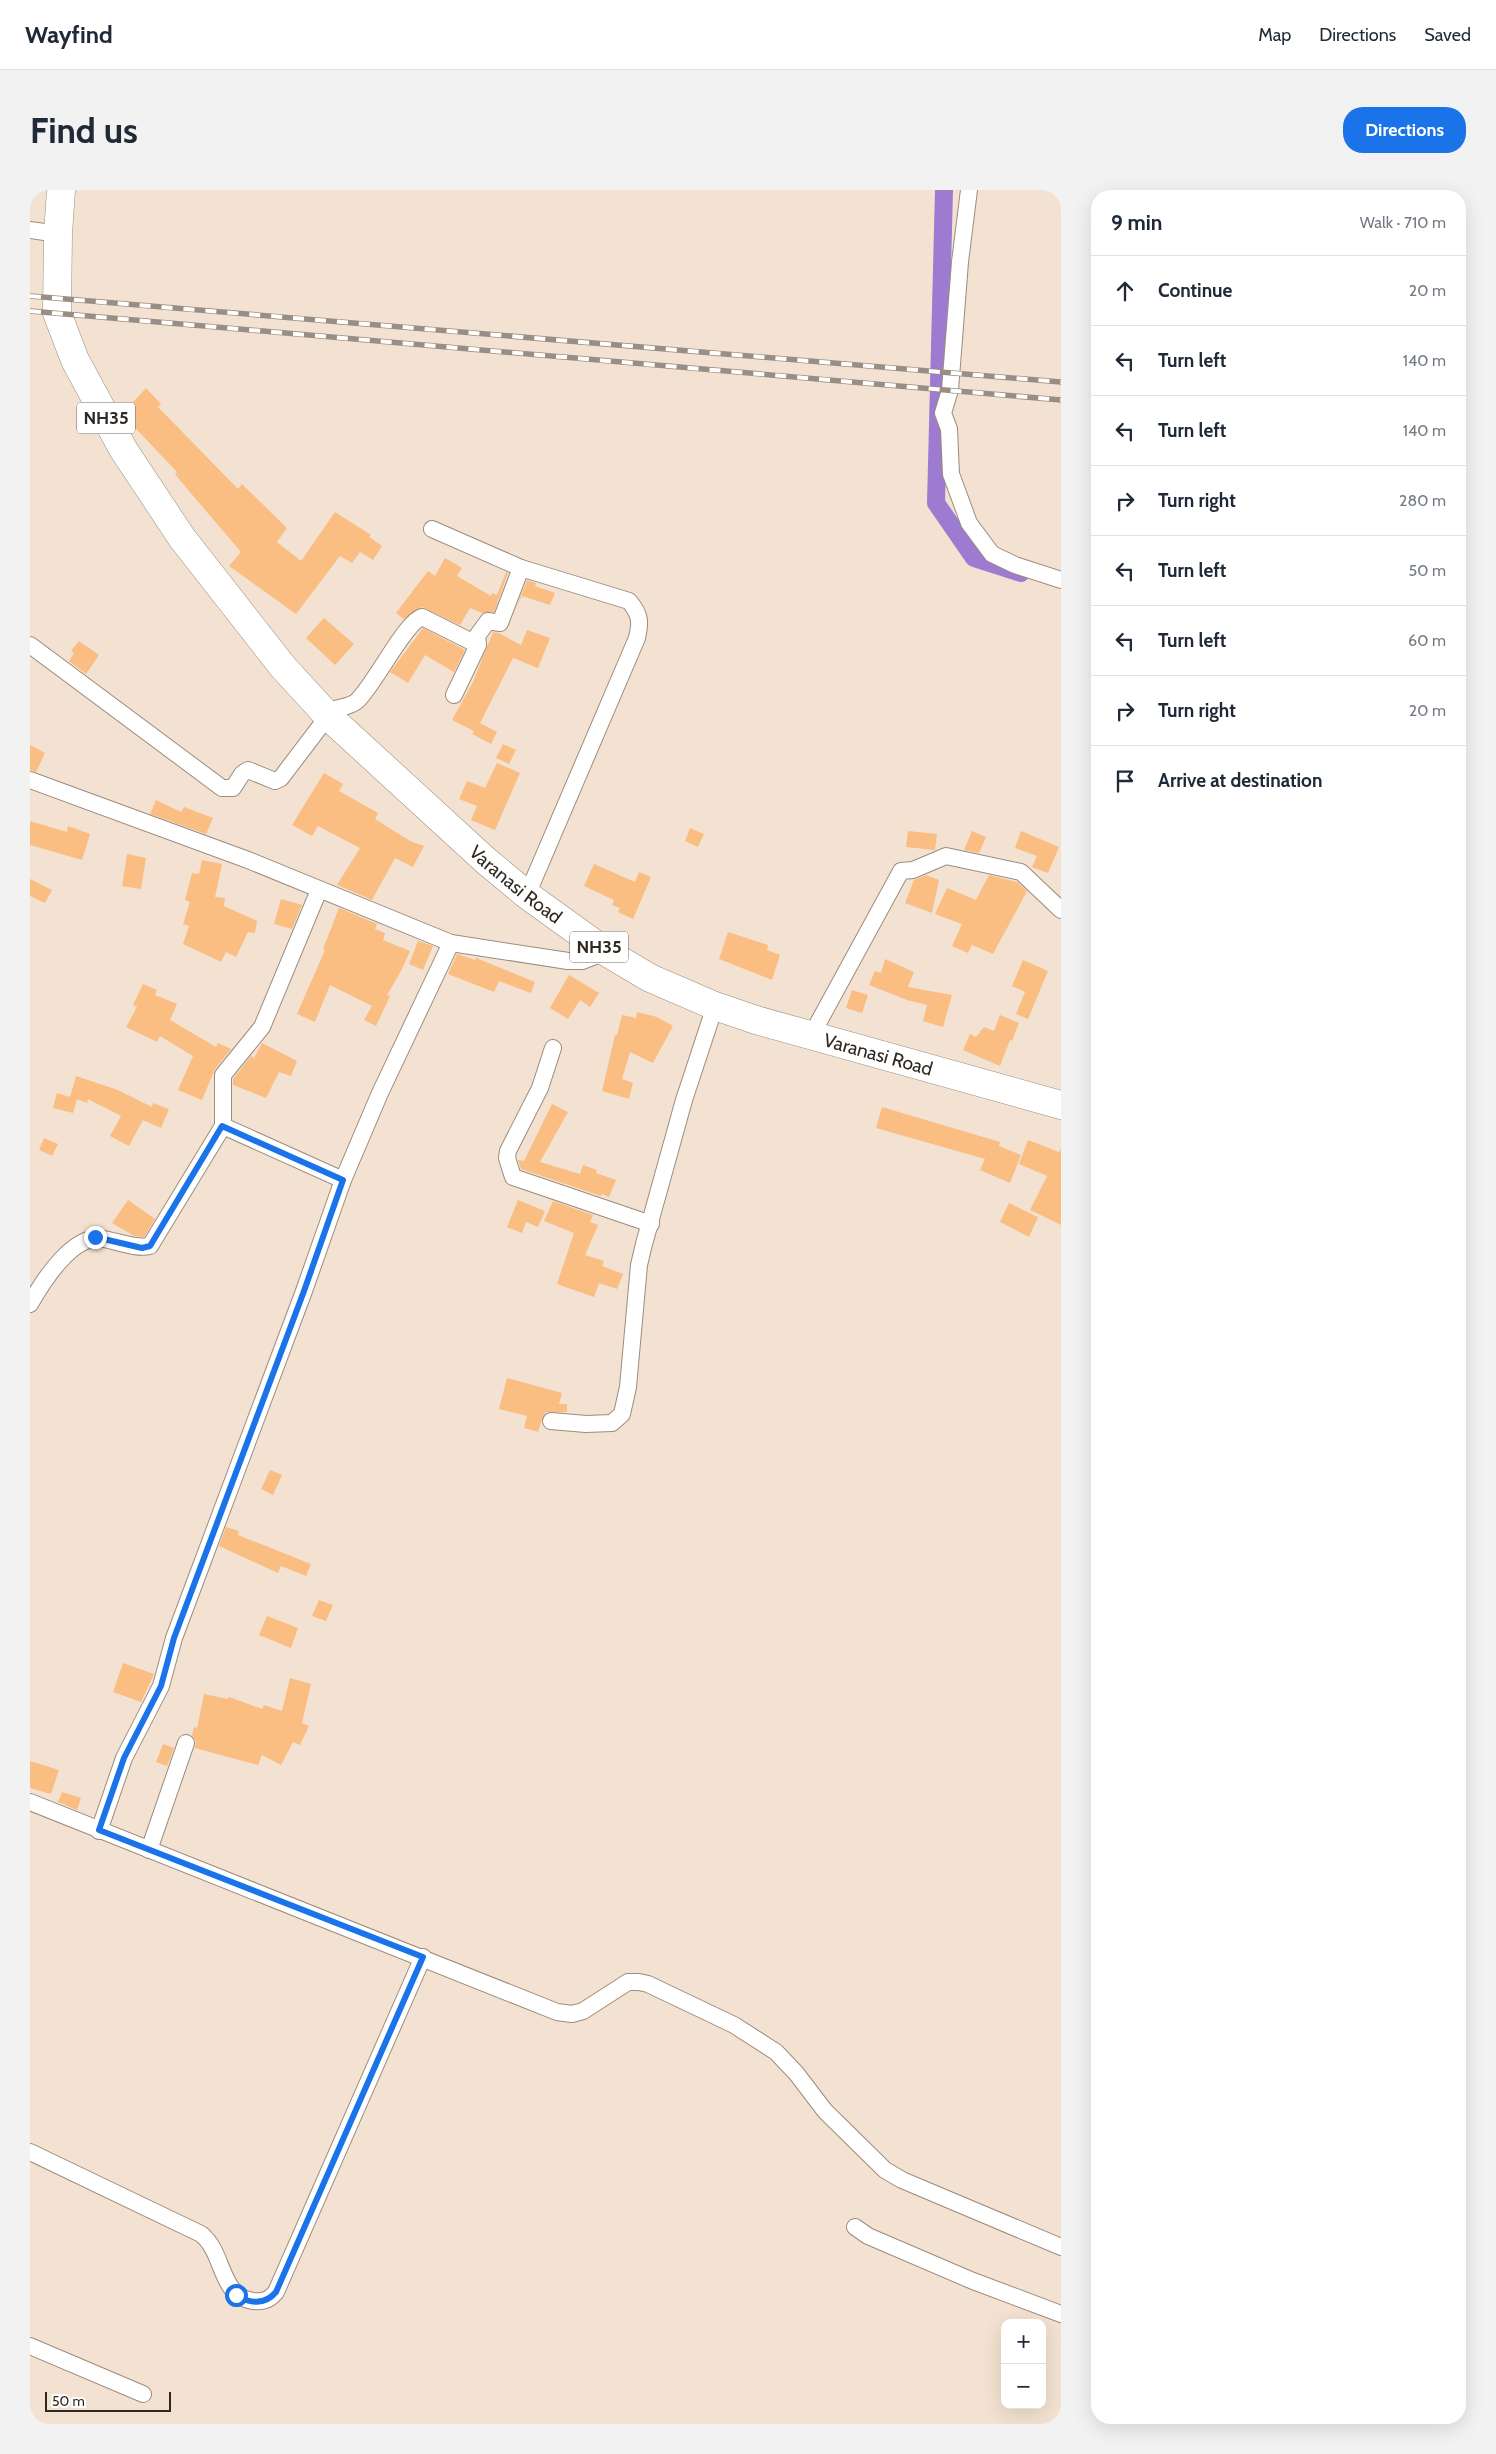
<!DOCTYPE html>
<html lang="en">
<head>
<meta charset="utf-8">
<style>
  body { margin:0; font-family:Cabin,sans-serif; background:#f2f2f3; color:#1f2937 }
  .controls { position:absolute; right:15px; bottom:15px; display:grid; overflow:hidden; border-radius:10px; box-shadow:0 5px 20px #0002 }
  .controls button { width:45px; height:45px; display:grid; place-items:center; padding:0; border:0; border-bottom:1px solid #e0e1e3; background:#fff; color:#1f2937; font:25px sans-serif }
  .scale { position:absolute; left:15px; bottom:12px; width:126px; box-sizing:border-box; padding-left:5px; border:2px solid #302923; border-top:0; font-size:14px; line-height:18px; white-space:nowrap; color:#302923; -webkit-text-stroke:4px #fff; paint-order:stroke }
  .stop { position:absolute; width:15px; height:15px; margin:-11px; border:4px solid #1a73e8; border-radius:50%; background:#fff }
  .stop.end { background:#1a73e8; border-color:#fff; box-shadow:0 1px 5px #0008 }
  .list { margin:0; padding:0; list-style:none }
  h2 { display:flex; justify-content:space-between; align-items:center; height:65px; margin:0; padding:0 20px; font-size:21px }
  h2 small { font-size:16px; font-weight:400; color:#747a83 }
  .list li { display:grid; grid-template-columns:32px 1fr auto; gap:15px; align-items:center; box-sizing:border-box; height:70px; padding:0 20px; border-top:1px solid #e0e1e3 }
  .list b { display:block; font-size:19px; white-space:nowrap }
  .list em { font-size:16px; font-style:normal; color:#747a83 }
  .icon { flex:none; width:28px; height:28px; fill:none; stroke:currentColor; stroke-width:2; stroke-linecap:round; stroke-linejoin:round }
  .map { position:relative; flex:none; width:1031px; height:2234px; overflow:hidden; border-radius:20px }
  header { display:flex; align-items:center; gap:30px; box-sizing:border-box; height:70px; padding:0 25px; background:#fff; border-bottom:1px solid #e0e1e3 }
  header strong { font-size:24px }
  nav { display:flex; gap:28px; margin-inline-start:auto; font-size:18px }
  .intro { display:flex; align-items:center; justify-content:space-between; box-sizing:border-box; height:120px; padding:0 30px }
  h1 { margin:0; font-size:35px }
  .button { padding:12px 22px; border-radius:20px; background:#1a73e8; color:#fff; font-size:18px; font-weight:700 }
  main { display:flex; gap:30px; padding:0 30px }
  aside { flex:1; background:#fff; border-radius:20px; box-shadow:0 5px 20px #0002 }
  .map>svg:first-child { display:block }
</style>
</head>
<body>
<header>
<strong>Wayfind</strong>
<nav><a>Map</a><a>Directions</a><a>Saved</a></nav>
</header>
<div class="intro"><h1>Find us</h1><a class="button">Directions</a></div>
<main>
<div class="map">
<svg width="1031" height="2234" viewBox="0 0 1031 2234">
  <rect width="100%" height="100%" fill="#f3e2d1"/>
  <g fill="none" stroke-linecap="round" stroke-linejoin="round">
    <!-- canal -->
    <polyline stroke="#9c7bd1" stroke-width="18" points="914,0 906,313 944,368 991,383"/>
  </g>
  <!-- building -->
  <g fill="#fabd82">
    <polygon points="116,198 131,214 128,217 208,299 212,294 257,338 247,352 271,371 305,322 341,345 339,347 352,356 343,370 330,362 322,373 310,366 266,424 199,376 211,362 159,301 145,284 147,282 92,224"/>
    <polygon points="415,368 432,378 427,386 461,406 462,403 467,405 476,382 478,383 464,422 452,423 440,418 430,435 392,417 374,429 366,423 398,381 405,386"/>
    <polygon points="497,390 506,393 505,396 525,403 520,415 492,406 487,416"/>
    <polygon points="294,428 324,454 305,475 276,448"/>
    <polygon points="393,438 435,460 424,482 395,465 378,493 360,482"/>
    <polygon points="497,440 520,448 508,478 483,468 450,533 467,542 461,554 442,544 444,541 422,530 443,492 463,442 469,443 491,455"/>
    <polygon points="49,451 69,465 56,484 39,471 44,463 41,461"/>
    <polygon points="473,554 486,560 479,574 466,568"/>
    <polygon points="0,555 15,563 6,582 0,580"/>
    <polygon points="467,573 490,583 465,640 441,630 447,616 429,609 437,591 455,598"/>
    <polygon points="294,583 313,594 309,601 348,623 345,629 380,651 394,656 383,677 365,668 342,710 307,695 330,658 288,636 282,646 262,635"/>
    <polygon points="126,610 151,622 154,617 183,628 176,644 120,624"/>
    <polygon points="0,631 37,642 38,636 60,644 52,670 0,655"/>
    <polygon points="660,638 674,644 668,657 655,651"/>
    <polygon points="878,641 907,644 905,660 876,657"/>
    <polygon points="942,641 956,647 949,663 934,660"/>
    <polygon points="991,641 1029,657 1018,683 1002,677 1007,666 985,658"/>
    <polygon points="97,664 116,668 111,699 92,696"/>
    <polygon points="172,670 192,674 185,707 195,708 194,716 227,731 225,743 218,742 206,767 196,762 191,772 153,754 159,736 153,734 160,712 155,710 162,683 169,684"/>
    <polygon points="564,674 605,692 609,682 621,687 603,729 588,722 590,718 582,715 584,710 554,696"/>
    <polygon points="896,685 909,690 902,723 875,713 884,690"/>
    <polygon points="959,685 987,692 997,701 963,764 942,755 938,763 922,756 932,734 905,724 917,698 946,710"/>
    <polygon points="0,689 22,700 15,713 0,706"/>
    <polygon points="251,709 272,715 262,739 244,734"/>
    <polygon points="309,718 347,734 345,739 355,743 353,750 380,761 371,781 357,805 360,806 346,836 334,830 342,816 300,795 285,832 267,824 295,760 293,759"/>
    <polygon points="698,742 738,755 737,760 750,765 742,790 689,769"/>
    <polygon points="388,751 403,756 393,780 379,774"/>
    <polygon points="427,764 445,770 446,768 505,792 501,803 469,791 464,802 418,784"/>
    <polygon points="855,769 884,782 878,797 922,805 913,837 893,831 897,815 877,810 839,795 845,781 851,783"/>
    <polygon points="993,770 1018,781 998,829 986,824 995,802 982,796"/>
    <polygon points="539,785 569,803 560,817 550,810 538,829 520,818"/>
    <polygon points="113,794 127,800 125,805 147,814 140,830 186,857 188,853 201,859 185,879 172,910 148,900 163,866 130,846 127,852 96,837 107,817 103,815"/>
    <polygon points="822,800 838,805 832,823 816,818"/>
    <polygon points="607,822 627,827 643,836 623,873 600,862 592,889 603,893 599,909 572,901 585,845 587,845 592,825 606,828"/>
    <polygon points="970,825 989,833 982,851 980,850 970,876 933,860 940,844 946,847 954,837 964,841"/>
    <polygon points="232,853 267,871 261,886 249,882 236,908 203,895 203,889 221,866 224,868"/>
    <polygon points="46,886 88,900 122,917 123,913 139,919 131,938 113,930 99,956 80,946 91,926 58,909 57,913 47,909 43,923 23,918 27,903 40,907"/>
    <polygon points="522,914 538,922 510,972 550,984 553,975 567,980 566,983 586,990 579,1007 572,1004 571,1006 491,979 488,970 494,971"/>
    <polygon points="852,917 970,952 969,956 991,965 980,993 950,980 955,969 846,938"/>
    <polygon points="14,948 28,954 22,966 9,960"/>
    <polygon points="998,950 1029,962 1031,958 1031,1035 1000,1020 1017,986 989,974"/>
    <polygon points="98,1010 125,1029 114,1047 104,1046 82,1033"/>
    <polygon points="488,1010 515,1021 508,1037 496,1032 492,1043 477,1037"/>
    <polygon points="523,1011 563,1025 560,1032 568,1035 555,1065 574,1071 572,1076 593,1084 587,1099 569,1093 564,1107 527,1094 544,1043 514,1031"/>
    <polygon points="979,1013 1008,1027 999,1047 970,1032"/>
    <polygon points="477,1188 532,1203 529,1214 537,1214 537,1222 516,1222 513,1226 508,1242 494,1238 497,1226 469,1219"/>
    <polygon points="240,1280 252,1285 243,1305 231,1299"/>
    <polygon points="196,1337 209,1341 208,1345 281,1374 276,1386 251,1376 248,1383 189,1356"/>
    <polygon points="289,1410 303,1415 296,1431 282,1426"/>
    <polygon points="237,1426 268,1438 261,1458 229,1445"/>
    <polygon points="93,1473 124,1484 111,1512 83,1502"/>
    <polygon points="260,1488 281,1494 272,1533 279,1536 270,1555 263,1552 251,1575 232,1565 228,1575 165,1558 166,1551 162,1545 164,1537 167,1538 174,1504 198,1509 199,1507 232,1519 234,1515 252,1521"/>
    <polygon points="133,1554 144,1558 137,1576 126,1572"/>
    <polygon points="0,1571 29,1580 21,1604 0,1598"/>
    <polygon points="32,1602 51,1608 47,1620 28,1612"/>
  </g>
  <g fill="none" stroke-linecap="round" stroke-linejoin="round">
    <defs>
      <g id="minor">
        <polyline points="939,0 930,72 920,200 913,223 919,239 921,284 939,333 962,364 985,375 1031,390"/>
        <polyline points="0,40 28,44"/>
        <path d="M402,339L491,378L599,411C610,424 611,432 607,448L497,705"/>
        <polyline points="0,455 192,598 203,598 212,584 218,580 245,591 251,588 298,526"/>
        <polyline points="424,505 448,455 447,446 458,431 470,433 491,378"/>
        <path d="M294,521C303,519 320,517 327,511C345,494 375,432 392,427L448,455"/>
        <polyline points="0,590 218,670 421,753 538,771 552,771 576,762"/>
        <polyline points="781,846 871,681 883,680 916,666 991,682 1031,720"/>
        <polyline points="523,858 510,898 478,961 477,968 483,987 621,1034"/>
        <polyline points="193,936 193,885 232,837 289,700"/>
        <path d="M0,1114C13,1091 44,1042 74,1049C89,1052 106,1059 120,1056L193,936L313,990"/>
        <polyline points="521,1231 556,1234 582,1233 592,1224 598,1197 609,1075 614,1054 654,910 685,816"/>
        <polyline points="0,1612 527,1822 542,1824 553,1821 598,1792 609,1792 618,1794 704,1835 746,1862 766,1883 795,1921 855,1980 872,1990 1031,2057"/>
        <polyline points="69,1641 94,1568 131,1496 144,1448 274,1101 313,990 350,903 421,753"/>
        <polyline points="119,1660 156,1553"/>
        <path d="M0,1962L171,2044C195,2063 189,2106 223,2111C234,2112 239,2110 246,2102L393,1767"/>
        <polyline points="825,2037 838,2046 943,2091 1031,2124"/>
        <polyline points="0,2156 113,2204"/>
      </g>
      <g id="trunk">
        <path id="s1" d="M31,0L28,44L27,123L45,170L93,259L152,348L253,477L298,526L455,670L497,705L576,762L620,788L685,816L726,830L1031,915"/>
      </g>
    </defs>
    <!-- minor casing -->
    <use href="#minor" stroke="#9c8c7d" stroke-width="18"/>
    <!-- trunk casing -->
    <use href="#trunk" stroke="#9c8c7d" stroke-width="29"/>
    <!-- minor -->
    <use href="#minor" stroke="#fff" stroke-width="16"/>
    <!-- trunk -->
    <use href="#trunk" stroke="#fff" stroke-width="28"/>
    <defs>
      <g id="rail">
        <polyline points="0,106 1031,192"/>
        <polyline points="0,121 1031,210"/>
      </g>
    </defs>
    <!-- rail casing -->
    <use href="#rail" stroke="#9a8e82" stroke-width="5.5"/>
    <!-- rail -->
    <use href="#rail" stroke="#fff" stroke-width="4" stroke-dasharray="11" stroke-linecap="butt"/>
  </g>
  <g fill="none" stroke-linecap="round" stroke-linejoin="round">
    <!-- route -->
    <path stroke="#1a73e8" stroke-width="6" d="M65,1047L112,1058L120,1056L192,936L313,990L274,1101L144,1448L131,1496L94,1568L69,1640L393,1767L246,2102C235,2115 220,2114 206,2105"/>
  </g>
  <g text-anchor="middle" dominant-baseline="central" stroke-width="4" stroke-linejoin="round" paint-order="stroke">
    <!-- shield labels -->
    <g fill="#fff" stroke="#6e6965" stroke-width="1">
      <rect x="47" y="212.5" width="58" height="31" rx="4"/>
      <rect x="540" y="741.5" width="58" height="31" rx="4"/>
    </g>
    <g font-size="18" font-weight="bold" fill="#302923">
      <text x="76" y="228">NH35</text>
      <text x="569" y="757">NH35</text>
    </g>
    <!-- street labels -->
    <g font-size="19" fill="#302923" stroke="#fff">
      <text stroke="none"><textPath href="#s1" startOffset="864">Varanasi Road</textPath></text>
      <text stroke="none"><textPath href="#s1" startOffset="1269">Varanasi Road</textPath></text>
    </g>
  </g>
</svg>
<div class="controls">
<button>+</button>
<button>−</button>
</div>
<div class="scale">50 m</div>
<div class="stop" style="left:206px;top:2105px"></div>
<div class="stop end" style="left:65px;top:1047px"></div>
</div>
<aside>
<h2>9 min<small>Walk · 710 m</small></h2>
<ul class="list">
<li><svg class="icon" aria-label="ahead" viewBox="0 0 24 24"><path d="M12 20V5M6 11l6-6 6 6"/></svg><div><b>Continue</b></div><em>20 m</em></li>
<li><svg class="icon" aria-label="left" viewBox="0 0 24 24"><path d="M17 20v-9H6M10 6l-5 5 5 5"/></svg><div><b>Turn left</b></div><em>140 m</em></li>
<li><svg class="icon" aria-label="left" viewBox="0 0 24 24"><path d="M17 20v-9H6M10 6l-5 5 5 5"/></svg><div><b>Turn left</b></div><em>140 m</em></li>
<li><svg class="icon" aria-label="right" viewBox="0 0 24 24"><path d="M7 20v-9h11M14 6l5 5-5 5"/></svg><div><b>Turn right</b></div><em>280 m</em></li>
<li><svg class="icon" aria-label="left" viewBox="0 0 24 24"><path d="M17 20v-9H6M10 6l-5 5 5 5"/></svg><div><b>Turn left</b></div><em>50 m</em></li>
<li><svg class="icon" aria-label="left" viewBox="0 0 24 24"><path d="M17 20v-9H6M10 6l-5 5 5 5"/></svg><div><b>Turn left</b></div><em>60 m</em></li>
<li><svg class="icon" aria-label="right" viewBox="0 0 24 24"><path d="M7 20v-9h11M14 6l5 5-5 5"/></svg><div><b>Turn right</b></div><em>20 m</em></li>
<li><svg class="icon" aria-label="arrive" viewBox="0 0 24 24"><path d="M6 21V4h12l-3 4 3 4H6"/></svg><div><b>Arrive at destination</b></div></li>
</ul>
</aside>
</main>
</body>
</html>
